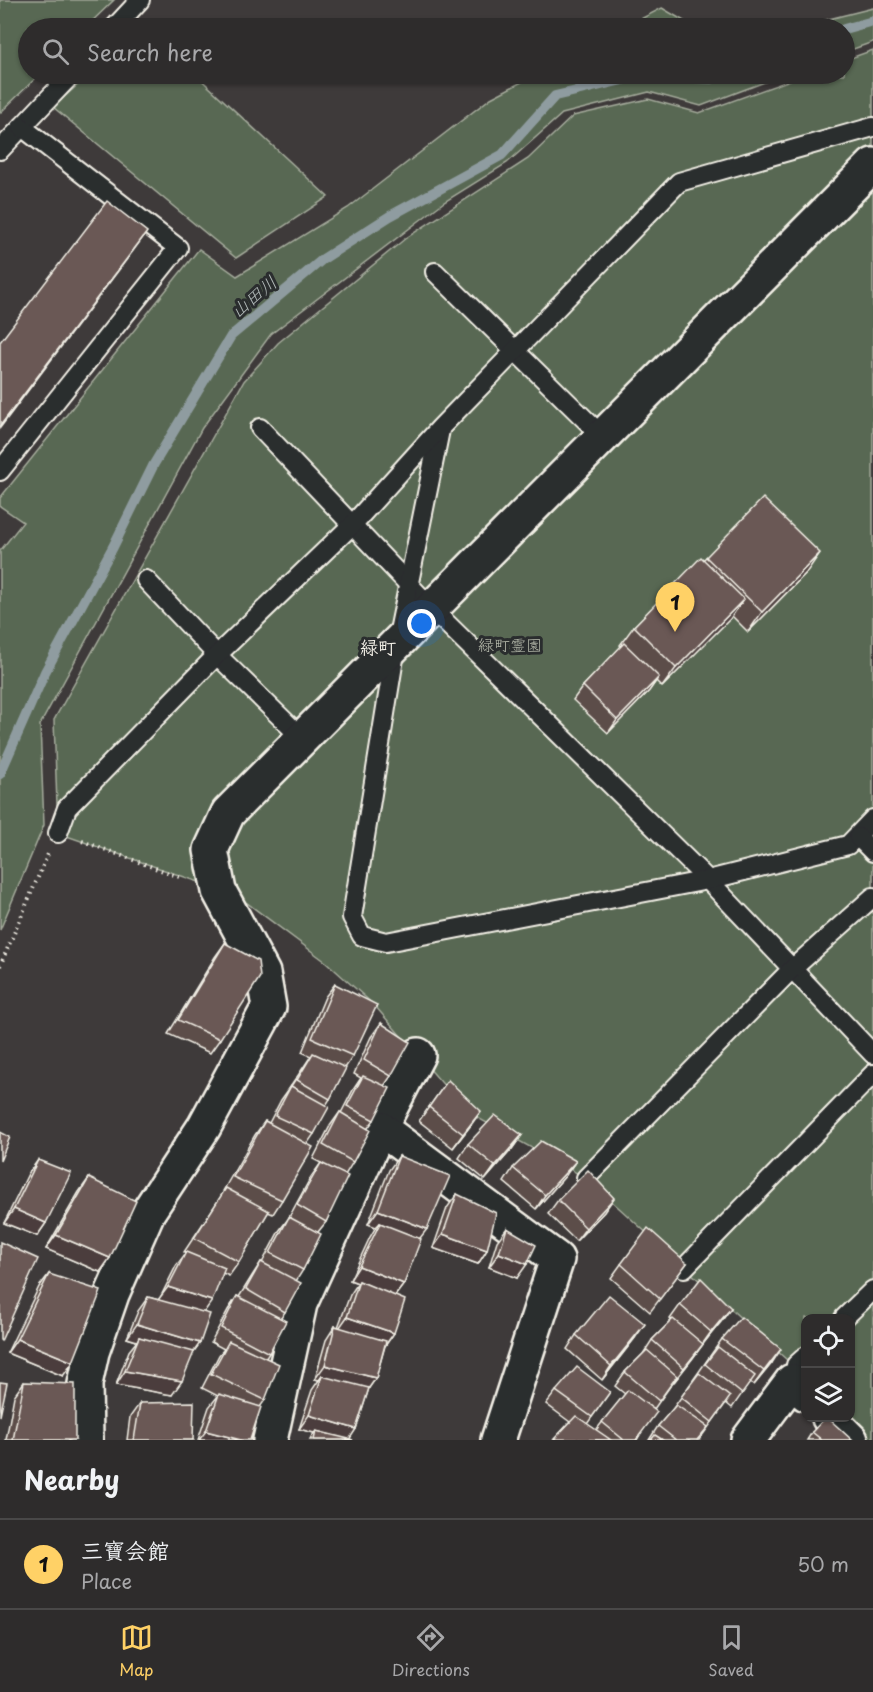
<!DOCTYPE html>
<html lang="en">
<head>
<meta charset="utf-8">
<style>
  body { margin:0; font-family:"Playpen Sans","Klee One",sans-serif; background:#363434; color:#f1f3f6 }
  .controls { position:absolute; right:18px; bottom:18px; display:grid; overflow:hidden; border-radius:12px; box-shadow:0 2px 4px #0004 }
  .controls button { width:54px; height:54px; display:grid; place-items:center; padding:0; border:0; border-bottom:2px solid #494848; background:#2e2c2c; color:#f1f3f6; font:30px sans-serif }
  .you { position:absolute; left:422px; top:624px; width:21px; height:21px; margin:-15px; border:4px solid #fff; border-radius:50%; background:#1a73e8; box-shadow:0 0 0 9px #1a73e833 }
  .badge { display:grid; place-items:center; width:39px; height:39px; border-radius:50%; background:#ffd166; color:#111; font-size:20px; font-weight:700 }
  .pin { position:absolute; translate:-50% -50px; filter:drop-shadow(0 2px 3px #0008) }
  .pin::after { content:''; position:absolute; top:32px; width:21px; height:18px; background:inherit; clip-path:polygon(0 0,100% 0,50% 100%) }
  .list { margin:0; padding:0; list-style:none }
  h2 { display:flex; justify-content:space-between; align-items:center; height:78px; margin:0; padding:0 24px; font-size:26px }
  h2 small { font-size:20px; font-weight:400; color:#a7a7a9 }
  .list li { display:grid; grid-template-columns:39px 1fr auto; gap:18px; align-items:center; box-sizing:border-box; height:90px; padding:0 24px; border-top:2px solid #494848 }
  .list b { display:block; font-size:22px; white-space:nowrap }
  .list p { margin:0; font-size:20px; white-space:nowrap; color:#a7a7a9 }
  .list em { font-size:20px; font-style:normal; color:#a7a7a9 }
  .icon { flex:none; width:33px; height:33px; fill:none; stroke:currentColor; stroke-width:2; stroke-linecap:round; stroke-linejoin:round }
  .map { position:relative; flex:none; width:873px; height:1440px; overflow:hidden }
  .search { position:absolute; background:#2e2c2c; box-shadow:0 2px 4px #0004; left:18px; right:18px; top:18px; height:66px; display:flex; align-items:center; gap:15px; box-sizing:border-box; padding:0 21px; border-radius:33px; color:#a7a7a9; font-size:22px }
  .sheet { height:168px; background:#2e2c2c }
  nav { display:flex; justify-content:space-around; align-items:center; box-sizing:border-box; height:84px; border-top:2px solid #494848; background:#2e2c2c; font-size:16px; color:#a7a7a9 }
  nav a { display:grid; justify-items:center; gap:3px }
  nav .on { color:#ffd166 }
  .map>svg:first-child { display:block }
</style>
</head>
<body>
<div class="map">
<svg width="873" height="1440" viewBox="0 0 873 1440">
  <rect width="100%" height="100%" fill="#3e3a3a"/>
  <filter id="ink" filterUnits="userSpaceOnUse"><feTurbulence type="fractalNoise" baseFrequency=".0167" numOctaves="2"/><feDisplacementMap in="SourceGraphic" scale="12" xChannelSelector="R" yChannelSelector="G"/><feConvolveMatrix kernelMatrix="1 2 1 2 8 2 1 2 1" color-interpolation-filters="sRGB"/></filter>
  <g filter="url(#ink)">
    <!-- green -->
    <g fill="#586852" stroke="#a6ac9d" stroke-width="1.5">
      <polygon points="0,0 114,0 85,28 28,28 28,74 40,74 0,113"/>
      <polygon points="662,8 696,28 623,28"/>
      <polygon points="873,8 873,42 845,52 844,28 793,28"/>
      <polygon points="873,50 873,1440 859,1440 850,1418 850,1318 806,1318 805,1381 787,1360 586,1178 467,1112 375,1006 326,962 247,903 199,882 58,833 54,720 244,381 278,343 406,238 528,159 573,116 648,99 699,113 807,74 844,74 845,60"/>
      <polygon points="90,74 195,74 328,197 236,258 53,107"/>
      <polygon points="537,74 786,74 701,106 649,92 562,114 507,163 444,202 271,334 202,428 40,725 44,825 0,930 0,551 23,522 0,506 0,498 199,249 237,276 348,208 491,98"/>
    </g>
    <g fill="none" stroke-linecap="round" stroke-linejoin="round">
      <!-- stream -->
      <g stroke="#8f9ca0" stroke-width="10">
        <polyline points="844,29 873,21"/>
        <polyline points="0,774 45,672 113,547 154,464 231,336 323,259 390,216 502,155 555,96 644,75 711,79 726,74"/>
      </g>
      <defs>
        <g id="service">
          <polyline points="114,28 140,0"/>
          <polyline points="0,150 72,74"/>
          <polyline points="435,272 603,437"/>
          <polyline points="260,428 433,610 708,880 873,1054"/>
          <polyline points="440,430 396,646 352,917 362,936 386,942 708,880 848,845 873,819"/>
          <polyline points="0,471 178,248 22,127"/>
          <polyline points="146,580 217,655 303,739"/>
          <polyline points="58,833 67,808 217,655 353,524 440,428 679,182 873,127"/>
          <polyline points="858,837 873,852"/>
          <polyline points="586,1178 791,970 873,897"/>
          <polyline points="684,1268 873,1074"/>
          <polyline points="844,1318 873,1290"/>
          <polyline points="796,1365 806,1356"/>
        </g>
        <g id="minor">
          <polyline points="380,1128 418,1055"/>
          <polyline points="829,1418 851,1440"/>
          <polyline points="86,1440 85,1384 92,1352 112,1294 148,1212 204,1127 269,1007 263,973 219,891 211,850 228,813 873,165"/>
          <polyline points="270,1440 300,1304 380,1128 557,1259 498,1440"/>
          <polyline points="748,1440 792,1381 806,1394"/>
        </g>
      </defs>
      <!-- service casing -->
      <use href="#service" stroke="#f4f1e8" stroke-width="22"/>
      <!-- minor casing -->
      <use href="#minor" stroke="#f4f1e8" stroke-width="38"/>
      <!-- path -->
      <g stroke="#f4f1e8" stroke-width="4" stroke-dasharray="1.5 4.5" stroke-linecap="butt">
        <polyline points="82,841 182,878"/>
        <polyline points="0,966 48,854"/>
      </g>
      <!-- service -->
      <use href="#service" stroke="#2a2d2e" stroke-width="18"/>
      <!-- minor -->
      <use href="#minor" stroke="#2a2d2e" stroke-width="33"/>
    </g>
    <!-- wall -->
    <g fill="#5c4d49" stroke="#f4f1e8" stroke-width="1.5">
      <polygon points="706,557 806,573 748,632 732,616 662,687 656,681 649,691 608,733 573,700 583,686 621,647 620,645 634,626"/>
      <polygon points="225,943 220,1039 210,1053 168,1034 215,957"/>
      <polygon points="335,984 353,1056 345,1068 330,1099 326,1105 314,1134 307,1144 282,1200 273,1214 268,1212 239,1262 229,1276 223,1273 204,1313 200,1343 193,1352 172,1395 116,1385 129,1351 137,1341 127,1338 138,1311 148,1297 159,1300 176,1266 186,1253 184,1252 224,1192 223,1191 255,1135 265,1121 269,1123 281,1100 291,1086 311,1056 302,1052 325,997"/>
      <polygon points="381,1023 391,1076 384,1086 374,1120 368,1128 353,1162 345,1175 326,1222 318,1232 303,1270 296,1281 285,1312 281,1318 269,1353 266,1358 265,1400 260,1407 250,1440 198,1440 209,1407 218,1396 202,1388 219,1355 224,1349 211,1342 228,1310 237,1296 239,1297 252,1276 261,1262 262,1263 279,1231 288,1219 311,1177 321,1163 313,1159 330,1126 340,1112 341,1113 353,1090 361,1078 354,1074 371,1037"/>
      <polygon points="448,1080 471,1125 453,1148 419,1121"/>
      <polygon points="522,1135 512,1149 485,1180 459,1158 468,1144"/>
      <polygon points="399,1156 420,1239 404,1284 395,1296 394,1333 385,1346 376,1378 369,1388 356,1429 349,1439 353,1440 310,1440 314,1433 299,1429 312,1390 319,1380 315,1379 326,1340 335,1326 338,1327 350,1295 358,1283 350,1280 370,1237 376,1227 368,1224 389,1170"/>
      <polygon points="38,1160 46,1223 37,1236 4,1223 28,1174"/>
      <polygon points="513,1168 566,1175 536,1209 504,1182"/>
      <polygon points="89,1178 100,1272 46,1249 79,1192"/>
      <polygon points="457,1194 487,1250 478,1264 433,1248 447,1208"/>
      <polygon points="558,1200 604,1212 576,1241 548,1214"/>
      <polygon points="507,1228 517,1278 489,1267 497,1241"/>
      <polygon points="687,1263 650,1312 611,1278 621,1264"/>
      <polygon points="49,1274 63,1376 7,1353 39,1287"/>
      <polygon points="680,1305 731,1308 674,1382 673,1382 654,1409 637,1440 554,1440 570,1422 546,1404 556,1391 610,1392 587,1424 596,1430 625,1394 615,1386 625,1372 643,1354 652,1340 672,1320 670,1319"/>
      <polygon points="576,1335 635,1338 602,1380 567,1349"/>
      <polygon points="722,1339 772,1363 754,1385 750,1382 732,1408 726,1403 699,1440 649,1440 658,1426 672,1410"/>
      <polygon points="24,1382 75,1440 6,1440 14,1396"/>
      <polygon points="140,1403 193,1440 127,1440 130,1417"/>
      <polygon points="812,1432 852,1440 807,1440"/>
    </g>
    <!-- shaded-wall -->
    <g fill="#4b3e3c" stroke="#f4f1e8" stroke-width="1.5">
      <polygon points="147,232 133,251 0,428 0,426"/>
      <polygon points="820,553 806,573 748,632 762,612"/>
      <polygon points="744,599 730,619 662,687 676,668"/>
      <polygon points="659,677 649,691 608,733 617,720"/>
      <polygon points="481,1111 471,1125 453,1148 463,1134"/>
      <polygon points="522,1135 512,1149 485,1180 495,1166"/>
      <polygon points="576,1161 566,1175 536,1209 545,1195"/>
      <polygon points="614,1198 604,1212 576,1241 586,1228"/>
      <polygon points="14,1209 46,1223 37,1236 4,1223"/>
      <polygon points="378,1210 427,1229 417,1242 380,1223 376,1227 368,1224"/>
      <polygon points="443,1234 487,1250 478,1264 433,1248"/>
      <polygon points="56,1235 110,1258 100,1272 46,1249"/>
      <polygon points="499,1253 527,1264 517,1278 489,1267"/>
      <polygon points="359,1266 404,1284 394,1297 359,1281 358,1283 350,1280"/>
      <polygon points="168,1287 212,1301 202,1315 158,1300"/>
      <polygon points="731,1308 721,1322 701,1346 711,1332"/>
      <polygon points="347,1317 394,1333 384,1347 337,1331"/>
      <polygon points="137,1324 200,1343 190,1357 139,1337 137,1341 127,1338"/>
      <polygon points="645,1324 635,1338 602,1380 611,1366"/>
      <polygon points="17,1339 73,1362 63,1376 7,1353"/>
      <polygon points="703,1344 693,1358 674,1382 684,1368"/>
      <polygon points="781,1349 772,1363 754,1385 764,1371"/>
      <polygon points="325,1365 376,1378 366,1392 322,1376 319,1380 315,1379"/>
      <polygon points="125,1371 182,1381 172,1395 116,1385"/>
      <polygon points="309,1415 356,1429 349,1440 316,1431 314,1433 299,1429"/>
      <polygon points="206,1431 241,1440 199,1440"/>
    </g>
    <!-- building -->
    <g fill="#6b5955" stroke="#f4f1e8" stroke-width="1.5">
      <polygon points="107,201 147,232 0,426 0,342"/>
      <polygon points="763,498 820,553 762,612 706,557"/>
      <polygon points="701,557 744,599 676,668 634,626"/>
      <polygon points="624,643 659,677 617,720 583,686"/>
      <polygon points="225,943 258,961 260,977 220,1039 178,1020"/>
      <polygon points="335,984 377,1005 353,1056 312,1038"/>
      <polygon points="381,1023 410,1042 391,1076 364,1060"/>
      <polygon points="313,1053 346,1068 330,1099 297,1080"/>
      <polygon points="363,1076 390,1088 374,1120 347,1106"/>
      <polygon points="448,1080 481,1111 463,1134 429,1107"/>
      <polygon points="291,1086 329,1107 314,1134 275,1116"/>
      <polygon points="340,1112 370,1130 353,1162 323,1145"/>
      <polygon points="495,1115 522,1135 495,1166 468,1144"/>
      <polygon points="265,1121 313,1147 282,1200 233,1177"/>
      <polygon points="0,1132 10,1137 0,1161"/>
      <polygon points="541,1141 576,1161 545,1195 513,1168"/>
      <polygon points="399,1156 450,1176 427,1229 378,1210"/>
      <polygon points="38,1160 71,1173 46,1223 14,1209"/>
      <polygon points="321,1163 348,1176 326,1222 297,1205"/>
      <polygon points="588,1170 614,1198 586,1228 558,1200"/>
      <polygon points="89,1178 136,1201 110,1258 56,1235"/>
      <polygon points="226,1188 269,1211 239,1262 194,1238"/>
      <polygon points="457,1194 496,1213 487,1250 443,1234"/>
      <polygon points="289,1217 321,1234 303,1270 270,1253"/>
      <polygon points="380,1223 421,1239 404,1284 359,1266"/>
      <polygon points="507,1228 536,1245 527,1264 499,1253"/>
      <polygon points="648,1228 687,1263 660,1299 621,1264"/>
      <polygon points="0,1242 38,1259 1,1341 0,1340"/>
      <polygon points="186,1252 225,1268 212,1301 168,1287"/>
      <polygon points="261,1262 301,1283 285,1312 246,1289"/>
      <polygon points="49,1274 101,1291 73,1362 17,1339"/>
      <polygon points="701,1278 731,1308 711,1332 680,1305"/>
      <polygon points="359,1281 405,1300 394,1333 347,1317"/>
      <polygon points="609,1295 645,1324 611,1366 576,1335"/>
      <polygon points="237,1296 286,1321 269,1353 221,1328"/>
      <polygon points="148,1297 210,1314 200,1343 137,1324"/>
      <polygon points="741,1317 781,1349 764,1371 722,1339"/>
      <polygon points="673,1319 703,1344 684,1368 652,1340"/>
      <polygon points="335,1326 386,1341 376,1378 325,1365"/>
      <polygon points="139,1337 194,1352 182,1381 125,1371"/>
      <polygon points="229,1341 279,1364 265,1400 211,1374"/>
      <polygon points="718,1347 755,1376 742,1394 705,1364"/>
      <polygon points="647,1350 677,1376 659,1401 625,1372"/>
      <polygon points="577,1367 610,1392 592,1417 556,1391"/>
      <polygon points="699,1373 730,1397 712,1422 681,1397"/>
      <polygon points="322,1376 369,1388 356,1429 309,1415"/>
      <polygon points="0,1382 7,1383 0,1416"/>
      <polygon points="24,1382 75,1384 75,1440 13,1440"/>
      <polygon points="628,1390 657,1412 636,1440 624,1440 602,1422"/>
      <polygon points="219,1394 261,1407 250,1440 241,1440 206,1431"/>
      <polygon points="194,1402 193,1440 134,1440 140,1403"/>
      <polygon points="676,1405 708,1427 697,1440 676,1440 658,1426"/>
      <polygon points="576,1416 611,1440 554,1439"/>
      <polygon points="825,1418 828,1418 852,1440 822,1440 812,1432"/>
      <polygon points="316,1431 353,1440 314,1440"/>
      <polygon points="655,1435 663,1440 651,1440"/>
    </g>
  </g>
  <g text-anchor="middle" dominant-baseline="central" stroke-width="6" stroke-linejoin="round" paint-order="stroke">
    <!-- park labels -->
    <g font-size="16" fill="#b6baac" stroke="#2a2d2e">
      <text x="510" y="644">緑町霊園</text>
    </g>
    <!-- water labels -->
    <g font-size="18" font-style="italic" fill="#b1b9b8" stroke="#2a2d2e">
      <text transform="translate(253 296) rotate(-40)">山田川</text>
    </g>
    <!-- neighbourhood labels -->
    <g font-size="18" font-weight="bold" fill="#f4f1e8" stroke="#2a2d2e">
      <text x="378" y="646">緑町</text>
    </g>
  </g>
</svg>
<div class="controls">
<button><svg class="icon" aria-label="locate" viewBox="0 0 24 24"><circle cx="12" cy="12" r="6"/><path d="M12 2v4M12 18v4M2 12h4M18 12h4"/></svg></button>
<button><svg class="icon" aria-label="layers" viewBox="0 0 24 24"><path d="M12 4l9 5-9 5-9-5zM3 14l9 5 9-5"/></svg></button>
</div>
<div class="you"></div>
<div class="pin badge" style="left:675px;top:632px">1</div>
<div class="search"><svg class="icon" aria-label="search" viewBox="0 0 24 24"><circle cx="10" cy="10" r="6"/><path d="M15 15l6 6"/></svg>Search here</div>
</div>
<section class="sheet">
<h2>Nearby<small></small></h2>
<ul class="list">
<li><span class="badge">1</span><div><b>三寶会館</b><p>Place</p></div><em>50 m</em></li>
</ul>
</section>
<nav>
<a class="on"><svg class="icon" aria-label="map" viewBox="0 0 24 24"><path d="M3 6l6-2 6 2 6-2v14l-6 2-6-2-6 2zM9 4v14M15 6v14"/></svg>Map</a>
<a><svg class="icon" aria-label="directions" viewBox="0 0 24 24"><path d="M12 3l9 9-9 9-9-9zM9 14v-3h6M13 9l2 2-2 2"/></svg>Directions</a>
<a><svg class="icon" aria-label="saved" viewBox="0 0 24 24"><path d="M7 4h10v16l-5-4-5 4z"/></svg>Saved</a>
</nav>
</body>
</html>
